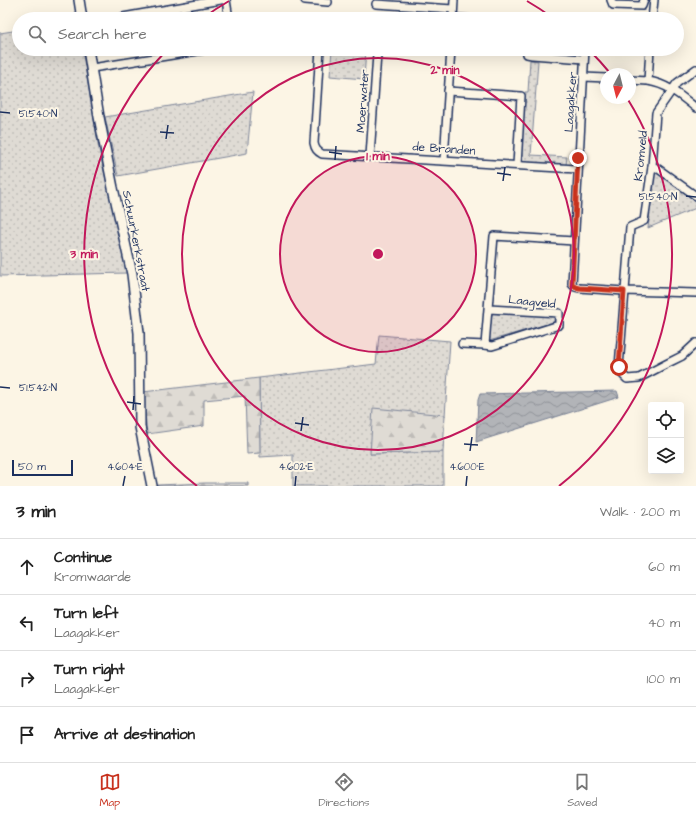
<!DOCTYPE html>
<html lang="en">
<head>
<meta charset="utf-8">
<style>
  body { margin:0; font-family:"Architects Daughter",sans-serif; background:#f6f6f6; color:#222 }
  .controls { position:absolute; right:12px; bottom:12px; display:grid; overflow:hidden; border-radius:4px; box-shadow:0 4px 16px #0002 }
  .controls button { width:36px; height:36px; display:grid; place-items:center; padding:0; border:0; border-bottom:1px solid #e0e0e0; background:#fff; color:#222; font:20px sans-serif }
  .compass { position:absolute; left:600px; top:68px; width:36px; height:36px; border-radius:50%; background:#fff; box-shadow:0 4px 16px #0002; rotate:187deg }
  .scale { position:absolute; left:12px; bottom:10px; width:61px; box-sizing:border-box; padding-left:4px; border:2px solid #1b2f5e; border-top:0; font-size:11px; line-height:14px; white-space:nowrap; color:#1b2f5e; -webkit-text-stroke:3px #fcf5e5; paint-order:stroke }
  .stop { position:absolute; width:12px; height:12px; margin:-9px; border:3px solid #c8321e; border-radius:50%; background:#fff }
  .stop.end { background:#c8321e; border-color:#fff; box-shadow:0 1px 4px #0008 }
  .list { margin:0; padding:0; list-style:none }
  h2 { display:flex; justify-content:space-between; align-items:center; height:52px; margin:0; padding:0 16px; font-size:17px }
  h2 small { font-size:13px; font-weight:400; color:#767676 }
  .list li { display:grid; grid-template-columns:26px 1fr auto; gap:12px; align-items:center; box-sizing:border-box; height:56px; padding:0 16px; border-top:1px solid #e0e0e0 }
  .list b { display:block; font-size:15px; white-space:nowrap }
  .list p { margin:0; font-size:13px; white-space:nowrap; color:#767676 }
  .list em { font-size:13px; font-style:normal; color:#767676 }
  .icon { flex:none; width:22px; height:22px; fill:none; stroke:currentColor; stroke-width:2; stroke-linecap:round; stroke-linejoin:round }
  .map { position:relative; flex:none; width:696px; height:486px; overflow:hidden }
  .search { position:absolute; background:#fff; box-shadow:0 4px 16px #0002; left:12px; right:12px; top:12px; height:44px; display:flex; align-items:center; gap:10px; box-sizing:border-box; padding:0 14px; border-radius:22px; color:#767676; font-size:15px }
  .sheet { height:276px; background:#fff }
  nav { display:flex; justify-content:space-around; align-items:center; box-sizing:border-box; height:56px; border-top:1px solid #e0e0e0; background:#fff; font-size:11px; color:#767676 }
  nav a { display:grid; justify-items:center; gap:2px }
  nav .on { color:#c8321e }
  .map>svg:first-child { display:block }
</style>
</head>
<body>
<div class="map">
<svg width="696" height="486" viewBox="0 0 696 486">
  <defs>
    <pattern id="grass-dots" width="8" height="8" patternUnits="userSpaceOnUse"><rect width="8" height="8" fill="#dfdbd4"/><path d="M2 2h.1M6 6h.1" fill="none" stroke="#bfbcb8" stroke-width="1.8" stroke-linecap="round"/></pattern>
    <pattern id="forest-firs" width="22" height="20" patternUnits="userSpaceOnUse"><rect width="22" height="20" fill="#dfdbd4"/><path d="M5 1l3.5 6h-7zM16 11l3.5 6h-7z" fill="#bfbcb8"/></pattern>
    <pattern id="water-waves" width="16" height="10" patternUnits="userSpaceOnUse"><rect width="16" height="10" fill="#b2b4b8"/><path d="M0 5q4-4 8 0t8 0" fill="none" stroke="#909399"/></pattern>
  </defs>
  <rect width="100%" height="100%" fill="#fcf5e5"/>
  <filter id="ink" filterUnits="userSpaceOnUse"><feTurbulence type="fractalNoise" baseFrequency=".025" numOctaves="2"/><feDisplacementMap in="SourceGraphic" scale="8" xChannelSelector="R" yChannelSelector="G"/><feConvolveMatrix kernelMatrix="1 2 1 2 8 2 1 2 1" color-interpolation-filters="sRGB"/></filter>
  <g filter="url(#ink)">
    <!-- grass -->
    <g fill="url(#grass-dots)" stroke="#7d8599">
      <polygon points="19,30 19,49 82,49 99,149 127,273 0,276 0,33"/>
      <polygon points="332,49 366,49 364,79 330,76"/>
      <polygon points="533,49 578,49 578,54"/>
      <polygon points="530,60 538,61 531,155 567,157 566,165 520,162 525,92 528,92"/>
      <polygon points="253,92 247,153 118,176 105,117"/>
      <polygon points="655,171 696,201 696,208 648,228"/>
      <polygon points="492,312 554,316 554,322 489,341"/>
      <polygon points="379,335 450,341 445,416 370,454 443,452 443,486 293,486 293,455 260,457 259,378 376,364"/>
    </g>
    <!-- forest -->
    <g fill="url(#forest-firs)" stroke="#7d8599">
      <polygon points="259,378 260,453 247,454 245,396 204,400 204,426 147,434 143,392"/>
      <polygon points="373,408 445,415 443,452 370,454"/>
      <polygon points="205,483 248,483 248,486 158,486 158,485"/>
    </g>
    <!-- water -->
    <polygon fill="url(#water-waves)" stroke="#767f94" points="617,391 619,397 476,442 478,400 480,394"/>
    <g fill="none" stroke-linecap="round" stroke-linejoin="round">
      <defs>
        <g id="minor">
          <polyline points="226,0 229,19"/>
          <polyline points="305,0 328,2"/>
          <polyline points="611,0 613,5 642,6 644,0"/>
          <polyline points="376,4 453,9"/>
          <polyline points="123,17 157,11"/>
          <polyline points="453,18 470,19"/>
          <polyline points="158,19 157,11 221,0"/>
          <polyline points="453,19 454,0"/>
          <polyline points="652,19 654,0"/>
          <path d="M320,49L314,143C315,149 317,151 322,154L577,169"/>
          <polyline points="442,49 451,49"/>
          <polyline points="526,49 527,54 532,55 584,59"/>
          <polyline points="585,49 572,284 575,287 579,288 624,291 696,293"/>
          <path d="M650,49L648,81C668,84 681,96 696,108"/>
          <polyline points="92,68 210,49"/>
          <polyline points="696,69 677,83 656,113 652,167 644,221 630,227 619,367 621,373 627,379 639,378 666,364 682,356 696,343"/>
          <polyline points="584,77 606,78"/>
          <polyline points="630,80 648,81"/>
          <polyline points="448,91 521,96 517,165"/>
          <polyline points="370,156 377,54 380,49"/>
          <polyline points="444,160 451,49"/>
          <polyline points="652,167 657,168 696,196"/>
          <polyline points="489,309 559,313 559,325 492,346 485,345 494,236 574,241"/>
          <polyline points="462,344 485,345"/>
        </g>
        <g id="tertiary">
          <polyline points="79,0 82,19"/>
          <polyline points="88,49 99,117 113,188 132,274 139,333 140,427 152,486"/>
        </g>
      </defs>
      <!-- minor casing -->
      <use href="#minor" stroke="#1b2f5e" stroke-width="10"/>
      <!-- tertiary casing -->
      <use href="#tertiary" stroke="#1b2f5e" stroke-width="12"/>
      <!-- minor -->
      <use href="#minor" stroke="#fcf5e5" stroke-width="7"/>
      <!-- tertiary -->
      <use href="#tertiary" stroke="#fcf5e5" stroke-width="9"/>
    </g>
  </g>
  <g fill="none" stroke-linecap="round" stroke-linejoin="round" filter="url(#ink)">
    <!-- route -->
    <polyline stroke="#c8321e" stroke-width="5" points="578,158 572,284 575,287 579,288 624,291 619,367"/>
  </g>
  <!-- ticks -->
  <path fill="none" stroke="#1b2f5e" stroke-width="1.5" d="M0,112L10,113M160,132L174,133M166,139L168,125M329,152L342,154M335,160L336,146M497,173L511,175M503,181L505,167M686,196L696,197M0,387L10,388M127,402L141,404M133,410L134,396M295,423L309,425M301,431L303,417M464,444L478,445M470,451L472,437M123,486L125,476M295,486L296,476M466,486L467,476"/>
  <!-- distance rings -->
  <circle cx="378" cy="254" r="98" fill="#c2185b" fill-opacity=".12"/>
  <g fill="none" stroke="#c2185b" stroke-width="2">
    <circle cx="378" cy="254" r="98"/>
    <circle cx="378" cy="254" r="196"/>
    <path d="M197 486A294 294 0 0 1 167 50M203 18A294 294 0 0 1 229 1M527 1A294 294 0 0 1 553 18M589 50A294 294 0 0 1 610 73M627 98A294 294 0 0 1 559 486"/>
  </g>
  <g text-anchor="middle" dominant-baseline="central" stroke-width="4" stroke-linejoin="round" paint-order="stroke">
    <!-- street labels -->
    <g font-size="12" fill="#1b2f5e" stroke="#fcf5e5">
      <text transform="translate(363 101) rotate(-86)">Moerwater</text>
      <text transform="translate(571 102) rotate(-86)">Laagakker</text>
      <text transform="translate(444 149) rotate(4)">de Branden</text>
      <text transform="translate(641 156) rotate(-84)">Kromveld</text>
      <text transform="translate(136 241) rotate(79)">Schuurkerkstraat</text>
      <text transform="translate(532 302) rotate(6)">Laagveld</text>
    </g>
  </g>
  <g font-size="10" text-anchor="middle" fill="#1b2f5e" stroke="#fcf5e5" stroke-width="4" stroke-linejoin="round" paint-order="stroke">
    <text x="38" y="117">51.540°N</text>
    <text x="658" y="200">51.540°N</text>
    <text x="38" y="391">51.542°N</text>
    <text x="125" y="470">4.604°E</text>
    <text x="296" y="470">4.602°E</text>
    <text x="467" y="470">4.600°E</text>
  </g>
  <circle cx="378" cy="254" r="6" fill="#c2185b" stroke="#fcf5e5" stroke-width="2"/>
  <g font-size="12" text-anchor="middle" font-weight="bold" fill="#c2185b" stroke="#fcf5e5" stroke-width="4" stroke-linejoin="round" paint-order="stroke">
    <text x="445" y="74">2 min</text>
    <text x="378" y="160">1 min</text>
    <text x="84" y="258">3 min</text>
  </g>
</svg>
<div class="controls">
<button><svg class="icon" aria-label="locate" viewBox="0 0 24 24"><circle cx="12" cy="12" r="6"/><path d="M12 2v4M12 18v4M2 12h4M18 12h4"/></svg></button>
<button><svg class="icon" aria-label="layers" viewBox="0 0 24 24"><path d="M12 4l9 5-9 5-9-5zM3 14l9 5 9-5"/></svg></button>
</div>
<svg class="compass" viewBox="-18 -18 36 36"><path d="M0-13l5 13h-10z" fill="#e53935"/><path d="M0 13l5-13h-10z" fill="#767676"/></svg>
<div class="scale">50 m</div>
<div class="stop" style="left:619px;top:367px"></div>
<div class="stop end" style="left:578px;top:158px"></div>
<div class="search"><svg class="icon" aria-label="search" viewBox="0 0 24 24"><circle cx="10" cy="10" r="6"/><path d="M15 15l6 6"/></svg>Search here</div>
</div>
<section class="sheet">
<h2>3 min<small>Walk · 200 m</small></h2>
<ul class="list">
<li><svg class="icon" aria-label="ahead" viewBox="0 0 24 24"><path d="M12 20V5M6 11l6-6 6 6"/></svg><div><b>Continue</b><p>Kromwaarde</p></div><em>60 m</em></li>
<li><svg class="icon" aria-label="left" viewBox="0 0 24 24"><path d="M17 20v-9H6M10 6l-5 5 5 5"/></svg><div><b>Turn left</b><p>Laagakker</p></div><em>40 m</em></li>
<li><svg class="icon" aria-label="right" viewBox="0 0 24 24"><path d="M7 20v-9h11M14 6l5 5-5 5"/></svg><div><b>Turn right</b><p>Laagakker</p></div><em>100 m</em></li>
<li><svg class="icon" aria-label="arrive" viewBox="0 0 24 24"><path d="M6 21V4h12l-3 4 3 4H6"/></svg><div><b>Arrive at destination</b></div></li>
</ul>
</section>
<nav>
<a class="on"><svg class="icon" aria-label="map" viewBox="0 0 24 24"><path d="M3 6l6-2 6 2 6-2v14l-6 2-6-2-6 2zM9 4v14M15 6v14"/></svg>Map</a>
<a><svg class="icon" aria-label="directions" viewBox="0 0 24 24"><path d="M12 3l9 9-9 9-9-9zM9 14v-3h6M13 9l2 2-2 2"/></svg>Directions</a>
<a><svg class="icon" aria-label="saved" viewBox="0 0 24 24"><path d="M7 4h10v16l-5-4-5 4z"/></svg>Saved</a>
</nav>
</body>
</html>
